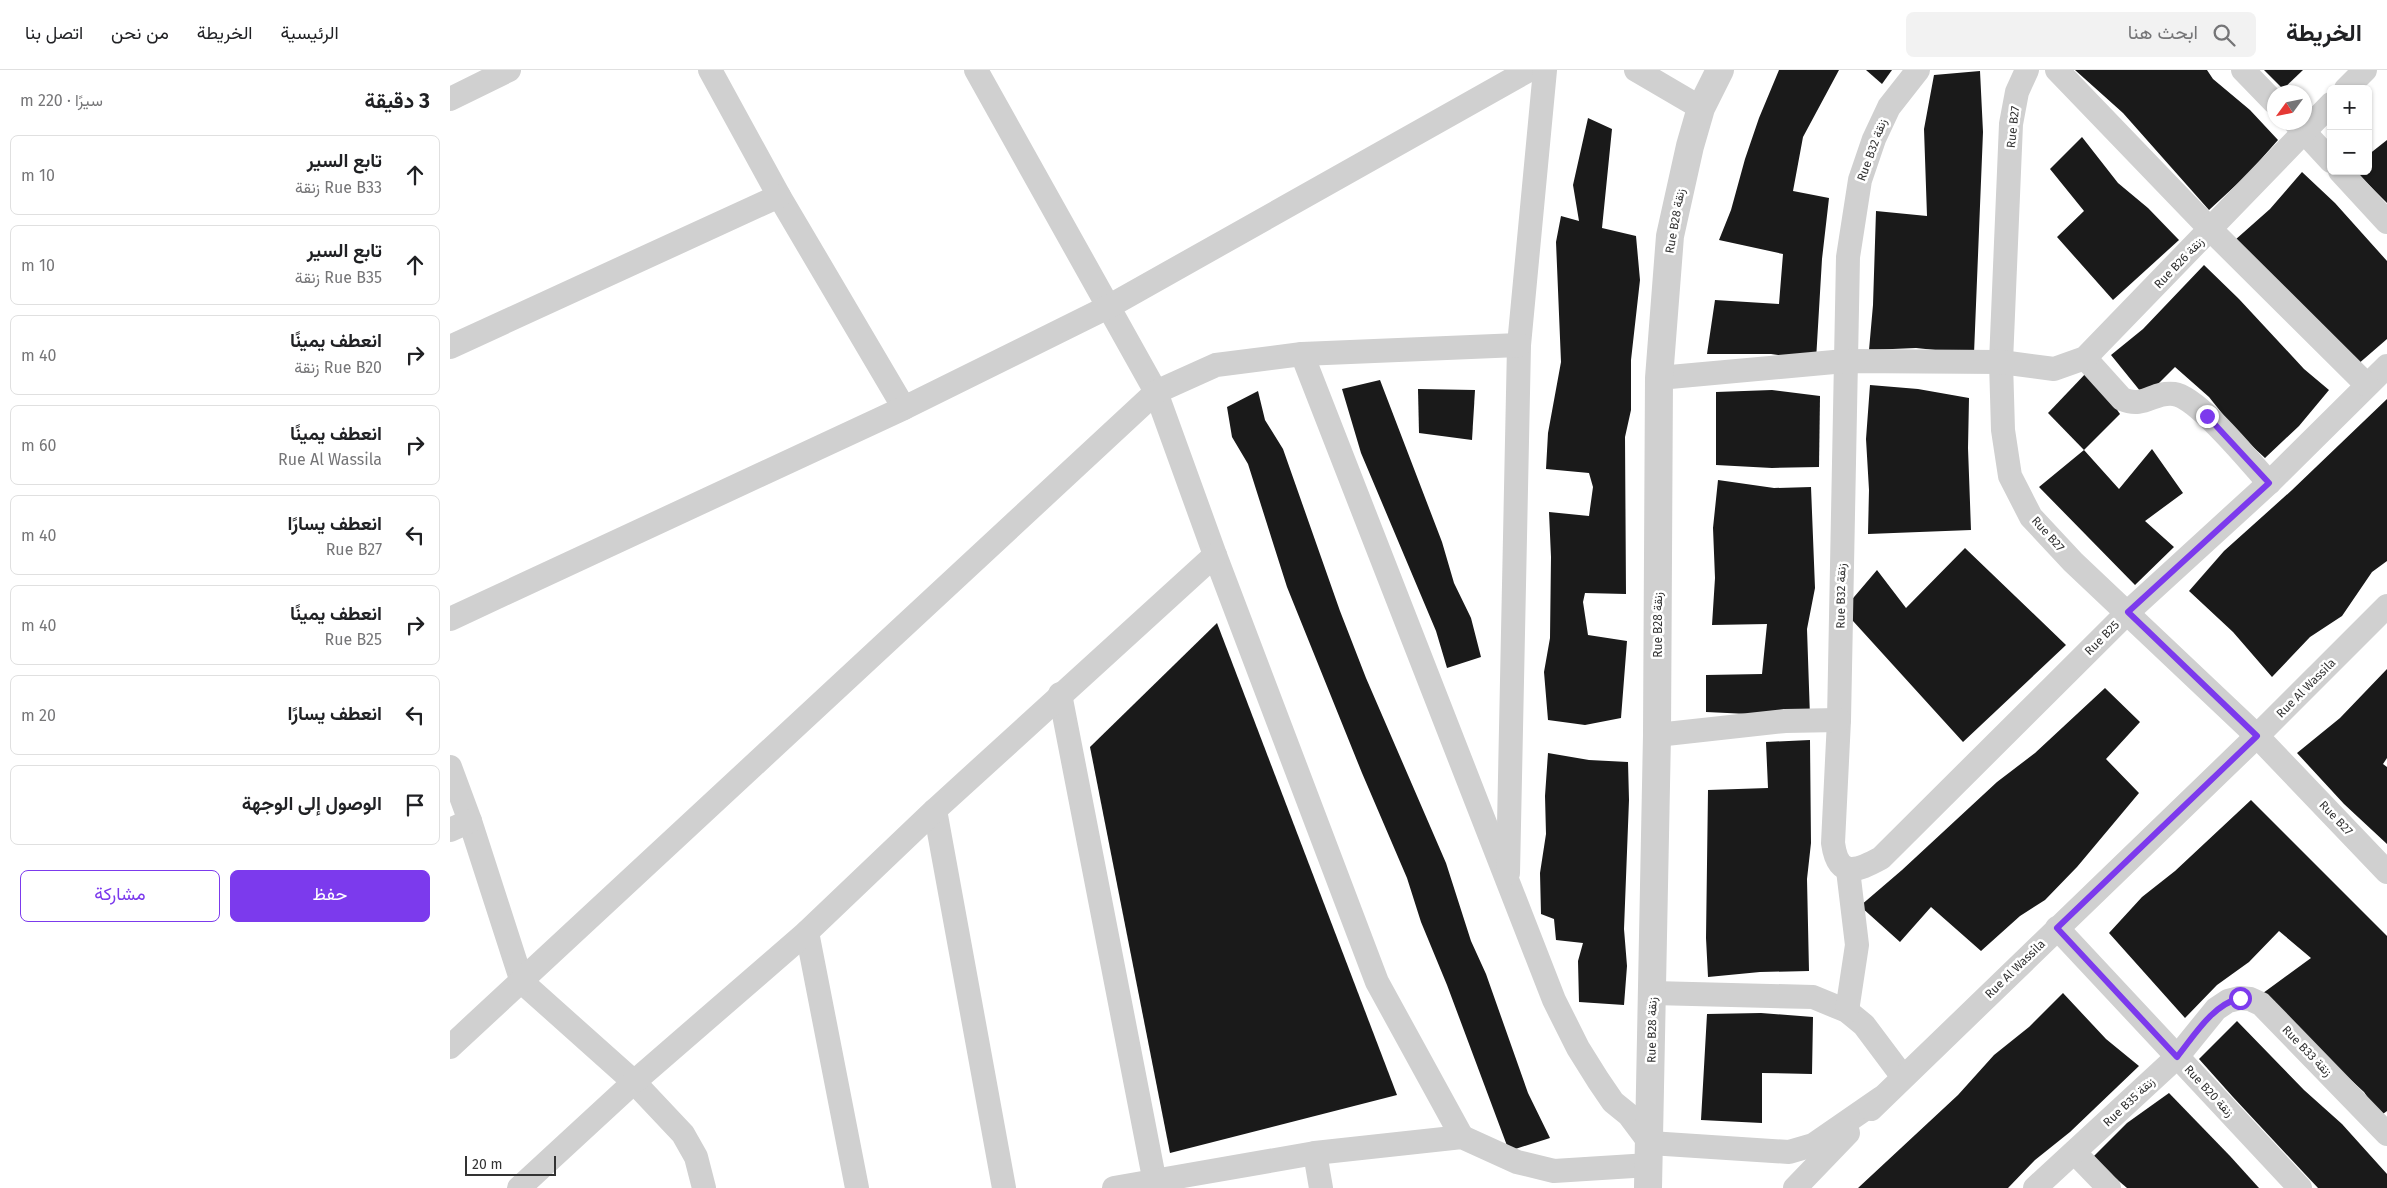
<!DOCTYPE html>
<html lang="ar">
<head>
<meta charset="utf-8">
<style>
  body { margin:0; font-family:"Fira Sans",Vazirmatn,sans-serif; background:#f2f2f2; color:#202124; direction:rtl }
  .controls { position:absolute; right:15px; top:15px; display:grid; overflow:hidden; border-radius:8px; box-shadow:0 1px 4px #0004 }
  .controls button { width:45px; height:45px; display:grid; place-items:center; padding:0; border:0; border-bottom:1px solid #e0e0e0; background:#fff; color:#202124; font:25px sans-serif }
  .compass { position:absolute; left:1817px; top:15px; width:45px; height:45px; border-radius:50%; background:#fff; box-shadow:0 1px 4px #0004; rotate:237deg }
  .scale { position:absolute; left:15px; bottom:12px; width:91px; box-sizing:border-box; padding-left:5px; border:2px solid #333; border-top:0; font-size:14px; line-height:18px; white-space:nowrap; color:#333; -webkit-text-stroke:4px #fff; paint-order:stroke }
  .stop { position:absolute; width:15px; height:15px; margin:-11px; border:4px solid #7c3aed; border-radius:50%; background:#fff }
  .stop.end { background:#7c3aed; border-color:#fff; box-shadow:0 1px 5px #0008 }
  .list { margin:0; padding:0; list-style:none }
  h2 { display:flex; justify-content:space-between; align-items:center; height:65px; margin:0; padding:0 20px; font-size:21px }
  h2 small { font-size:16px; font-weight:400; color:#757577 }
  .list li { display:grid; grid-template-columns:32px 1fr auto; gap:15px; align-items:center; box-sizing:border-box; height:80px; margin:0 10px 10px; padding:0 10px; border:1px solid #e0e0e0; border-radius:8px }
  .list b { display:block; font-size:19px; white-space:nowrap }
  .list p { margin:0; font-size:16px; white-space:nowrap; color:#757577 }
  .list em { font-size:16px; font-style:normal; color:#757577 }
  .actions { display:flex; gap:10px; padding:15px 20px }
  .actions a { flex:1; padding:11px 0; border:1px solid #7c3aed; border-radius:8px; text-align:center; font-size:18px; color:#7c3aed }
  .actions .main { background:#7c3aed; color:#fff }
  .icon { flex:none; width:28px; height:28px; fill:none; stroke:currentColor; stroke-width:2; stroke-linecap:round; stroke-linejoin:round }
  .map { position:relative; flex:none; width:1937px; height:1118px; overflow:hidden; direction:ltr }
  header { display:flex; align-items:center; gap:30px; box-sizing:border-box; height:70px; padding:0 25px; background:#fff; border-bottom:1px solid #e0e0e0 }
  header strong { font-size:24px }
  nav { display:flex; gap:28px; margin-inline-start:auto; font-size:18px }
  .search { width:350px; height:45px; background:#f2f2f2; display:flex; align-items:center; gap:12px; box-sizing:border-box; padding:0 18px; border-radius:8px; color:#757577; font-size:19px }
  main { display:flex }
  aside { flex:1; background:#fff }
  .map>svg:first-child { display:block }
</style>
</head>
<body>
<header>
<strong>الخريطة</strong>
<div class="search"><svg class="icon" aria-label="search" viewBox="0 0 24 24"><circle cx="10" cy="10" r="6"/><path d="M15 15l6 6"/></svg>ابحث هنا</div>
<nav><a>الرئيسية</a><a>الخريطة</a><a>من نحن</a><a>اتصل بنا</a></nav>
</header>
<main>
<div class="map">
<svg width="1937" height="1118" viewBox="0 0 1937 1118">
  <rect width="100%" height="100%" fill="#fff"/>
  <!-- building -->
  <g fill="#1a1a1a">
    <polygon points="1329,0 1389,0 1353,67 1343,121 1379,128 1372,189 1366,290 1321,284 1257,284 1265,230 1329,234 1333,184 1269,170 1281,140 1295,89 1309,48"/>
    <polygon points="1416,0 1442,0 1432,14"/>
    <polygon points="1625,0 1757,0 1763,9 1800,40 1828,70 1797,105 1759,140 1673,43"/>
    <polygon points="1814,0 1853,0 1833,19"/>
    <polygon points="1530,1 1533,62 1524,284 1466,278 1419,280 1423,235 1426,141 1477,146 1474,59 1484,5"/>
    <polygon points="1138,48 1162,59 1152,158 1186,166 1190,210 1181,290 1181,340 1175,367 1176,524 1135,523 1133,532 1138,565 1177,571 1171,648 1135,655 1098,650 1094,602 1100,568 1101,487 1099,442 1139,446 1143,417 1139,403 1096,399 1098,363 1111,292 1106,172 1111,146 1129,151 1123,115"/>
    <polygon points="1632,67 1668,113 1698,138 1729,170 1663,230 1607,167 1634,141 1600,99"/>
    <polygon points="1937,70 1937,133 1905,101 1918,101 1918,85"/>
    <polygon points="1852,102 1885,133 1937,191 1937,269 1907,295 1785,170 1820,139"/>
    <polygon points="1754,195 1789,229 1854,299 1879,320 1849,356 1815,388 1787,362 1759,327 1725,297 1695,327 1661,285 1693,259"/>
    <polygon points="1639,300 1670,344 1634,380 1598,343"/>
    <polygon points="930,310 992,472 1004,513 1021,548 1031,587 997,598 986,561 911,383 892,319"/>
    <polygon points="1420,315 1468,319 1519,328 1518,378 1521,460 1418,464 1419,420 1416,369"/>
    <polygon points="968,319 1025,320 1022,370 969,363"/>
    <polygon points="1322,320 1370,326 1369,397 1322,398 1266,395 1266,322"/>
    <polygon points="808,321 815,350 833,379 890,541 916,608 996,793 1021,871 1036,904 1078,1023 1100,1068 1059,1081 997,915 971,852 957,808 912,703 837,517 798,394 782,367 777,337"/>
    <polygon points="1937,329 1937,491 1922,502 1892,546 1860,567 1822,607 1783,562 1739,521 1774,481 1842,420"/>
    <polygon points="1702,379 1733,423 1695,451 1724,477 1685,515 1589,417 1634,380 1669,419"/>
    <polygon points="1268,410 1324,418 1361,417 1365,518 1357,559 1360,647 1256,642 1256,605 1312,604 1317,554 1262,555 1265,508 1263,458"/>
    <polygon points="1515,478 1616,575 1513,672 1393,540 1427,500 1456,538"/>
    <polygon points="767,553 947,1025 720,1083 640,677"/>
    <polygon points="1937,599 1937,688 1933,694 1937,697 1937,774 1894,734 1847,683 1890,648"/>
    <polygon points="1655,618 1690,652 1656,689 1689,723 1627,797 1595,830 1570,846 1531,881 1481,837 1450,872 1410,836 1452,800 1547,712 1585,683"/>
    <polygon points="1360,670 1361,773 1357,809 1359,901 1310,902 1258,907 1256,868 1258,720 1318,718 1316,672"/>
    <polygon points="1098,683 1139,690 1178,692 1179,730 1174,859 1177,896 1174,935 1129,932 1128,891 1133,873 1106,870 1104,849 1091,844 1090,803 1096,764 1095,726"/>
    <polygon points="1801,730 1937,866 1937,1041 1930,1046 1914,1022 1809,926 1861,888 1829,861 1799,892 1767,915 1735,948 1659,863 1692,827 1725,801"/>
    <polygon points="1613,923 1656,969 1689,996 1620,1062 1585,1090 1558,1118 1408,1118 1508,1025 1544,985 1579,957"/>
    <polygon points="1311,943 1363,947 1362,1004 1312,1003 1312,1053 1251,1050 1257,944"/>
    <polygon points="1787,951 1854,1020 1892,1054 1937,1104 1937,1118 1868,1118 1783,1027 1749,989"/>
    <polygon points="1719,1023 1780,1086 1809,1118 1677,1118 1642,1088 1677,1053"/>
  </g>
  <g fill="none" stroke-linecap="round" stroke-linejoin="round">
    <!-- minor -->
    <g stroke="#d0d0d0" stroke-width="24">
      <polyline points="260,0 329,126 454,338"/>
      <polyline points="526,0 706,322 765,485 927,912 1012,1067"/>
      <polyline points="1186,0 1251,38"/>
      <path d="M1468,0L1439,37L1424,69L1410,110L1398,187L1389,650L1383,773C1388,809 1407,801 1431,788L1678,542L1819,413L1937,296"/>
      <polyline points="1577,0 1567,22 1561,54 1551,292 1553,360 1560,406 1581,447 1623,492 1807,666 1937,802"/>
      <polyline points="1607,0 1761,160 1917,315"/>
      <polyline points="1793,0 1824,32"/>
      <polyline points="1896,19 1915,0"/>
      <polyline points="0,29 59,0"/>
      <polyline points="1845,52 1881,91"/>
      <polyline points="1890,101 1937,152"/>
      <polyline points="0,277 329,126"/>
      <polyline points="852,284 1104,930 1128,978 1148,1010 1163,1032 1179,1045 1200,1073 1339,1082 1363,1075 1431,1028"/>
      <path d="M1635,288L1672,329C1695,339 1703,321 1724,324C1748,327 1801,393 1819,413"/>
      <polyline points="1209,308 1395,291 1551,292 1604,299 1635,288 1881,34"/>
      <polyline points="0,549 454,338 658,237 1079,0"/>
      <polyline points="610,624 706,1118"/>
      <polyline points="1207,665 1335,651 1389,650"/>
      <polyline points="0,697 20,751 72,912 184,1012 233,1064 246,1087 254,1118"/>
      <polyline points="485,740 554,1118"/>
      <polyline points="0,760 20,751"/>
      <polyline points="1058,803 1069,275 1095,0"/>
      <polyline points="1607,858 1850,1118"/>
      <polyline points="357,862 407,1118"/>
      <polyline points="1203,923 1363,927 1397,941 1414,955 1453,1007"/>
      <polyline points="1397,941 1407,875 1398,800"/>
      <polyline points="0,977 706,322 766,295 852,284 1069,275"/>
      <polyline points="1421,1039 1807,666 1937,536"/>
      <polyline points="865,1083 871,1118"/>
      <polyline points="1625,1083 1659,1118"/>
      <polyline points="69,1118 184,1012 357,862 485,740 765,485"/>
      <polyline points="664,1118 865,1083 1012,1067 1067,1092 1104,1101 1199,1095"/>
      <polyline points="1345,1118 1398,1063"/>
      <polyline points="1585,1118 1727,987 1766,939 1778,931 1790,928 1800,929 1811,934 1937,1064"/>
    </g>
    <!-- tertiary -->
    <polyline stroke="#d0d0d0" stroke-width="28" points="1198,1118 1207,665 1209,308 1220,166 1240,76 1251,38 1270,0"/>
  </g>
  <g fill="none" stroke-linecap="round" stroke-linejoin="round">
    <!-- route -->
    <path stroke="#7c3aed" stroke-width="6" d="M1757,346L1819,413L1678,542L1807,666L1607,858L1727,987C1744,966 1762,935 1790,928"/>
  </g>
  <g text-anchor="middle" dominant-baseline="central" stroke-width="5" stroke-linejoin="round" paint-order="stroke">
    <!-- street labels -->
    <g font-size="12" fill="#333" stroke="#fff">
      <text transform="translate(1563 57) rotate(-84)">Rue B27</text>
      <text transform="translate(1422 80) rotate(-70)">Rue B32 زنقة</text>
      <text transform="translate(1225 151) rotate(-80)">Rue B28 زنقة</text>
      <text transform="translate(1729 193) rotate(-46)">Rue B26 زنقة</text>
      <text transform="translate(1598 464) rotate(48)">Rue B27</text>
      <text transform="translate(1391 526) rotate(-89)">Rue B32 زنقة</text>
      <text transform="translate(1208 555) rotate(-90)">Rue B28 زنقة</text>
      <text transform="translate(1652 568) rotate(-45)">Rue B25</text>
      <text transform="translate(1856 618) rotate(-45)">Rue Al Wassila</text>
      <text transform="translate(1886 748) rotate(46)">Rue B27</text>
      <text transform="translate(1565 899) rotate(-44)">Rue Al Wassila</text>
      <text transform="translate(1202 960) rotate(-89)">Rue B28 زنقة</text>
      <text transform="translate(1857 981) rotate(46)">Rue B33 زنقة</text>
      <text transform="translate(1759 1021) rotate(47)">Rue B20 زنقة</text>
      <text transform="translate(1679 1032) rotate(-43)">Rue B35 زنقة</text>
    </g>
  </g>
</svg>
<div class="controls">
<button>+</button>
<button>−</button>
</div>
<svg class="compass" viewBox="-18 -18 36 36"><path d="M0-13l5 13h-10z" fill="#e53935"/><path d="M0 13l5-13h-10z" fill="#757577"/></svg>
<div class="scale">20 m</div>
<div class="stop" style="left:1790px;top:928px"></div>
<div class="stop end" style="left:1757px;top:346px"></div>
</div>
<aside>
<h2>3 دقيقة<small>سيرًا · 220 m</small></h2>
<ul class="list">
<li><svg class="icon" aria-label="ahead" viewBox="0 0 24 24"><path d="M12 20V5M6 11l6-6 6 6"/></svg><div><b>تابع السير</b><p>Rue B33 زنقة</p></div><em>10 m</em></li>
<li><svg class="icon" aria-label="ahead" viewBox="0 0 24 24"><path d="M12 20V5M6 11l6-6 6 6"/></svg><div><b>تابع السير</b><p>Rue B35 زنقة</p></div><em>10 m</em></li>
<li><svg class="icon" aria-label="right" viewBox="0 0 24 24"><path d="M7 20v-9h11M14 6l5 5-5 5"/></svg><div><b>انعطف يمينًا</b><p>Rue B20 زنقة</p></div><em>40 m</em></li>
<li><svg class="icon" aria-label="right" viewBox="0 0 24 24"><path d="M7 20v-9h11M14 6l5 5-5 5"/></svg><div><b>انعطف يمينًا</b><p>Rue Al Wassila</p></div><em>60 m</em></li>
<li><svg class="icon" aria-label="left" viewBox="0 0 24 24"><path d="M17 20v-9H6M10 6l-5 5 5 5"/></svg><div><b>انعطف يسارًا</b><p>Rue B27</p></div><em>40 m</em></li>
<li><svg class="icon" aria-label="right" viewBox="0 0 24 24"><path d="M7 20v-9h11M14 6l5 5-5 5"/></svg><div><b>انعطف يمينًا</b><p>Rue B25</p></div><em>40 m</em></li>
<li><svg class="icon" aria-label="left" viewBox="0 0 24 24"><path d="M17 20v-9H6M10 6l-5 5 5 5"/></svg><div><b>انعطف يسارًا</b></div><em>20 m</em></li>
<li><svg class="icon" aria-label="arrive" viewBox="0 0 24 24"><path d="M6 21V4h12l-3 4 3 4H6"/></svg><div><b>الوصول إلى الوجهة</b></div></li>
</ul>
<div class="actions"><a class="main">حفظ</a><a>مشاركة</a></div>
</aside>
</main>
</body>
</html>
